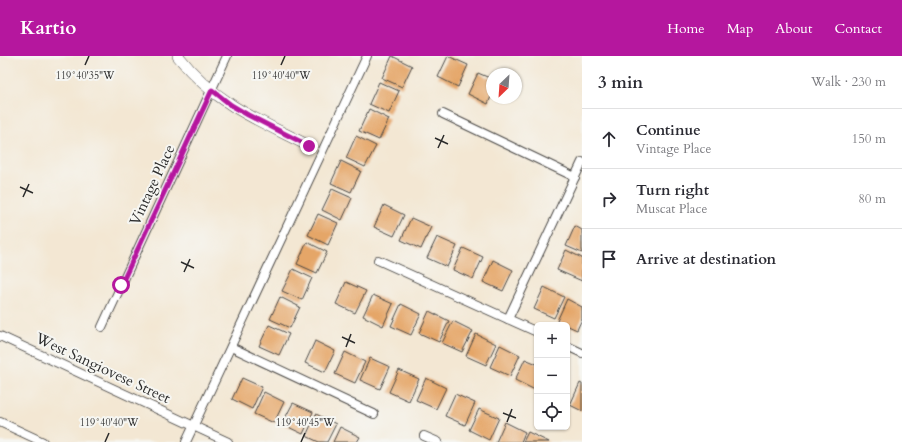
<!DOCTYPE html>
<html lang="en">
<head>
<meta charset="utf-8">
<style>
  body { margin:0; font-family:Cardo,serif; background:#f7f7f7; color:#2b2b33 }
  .controls { position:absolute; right:12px; bottom:12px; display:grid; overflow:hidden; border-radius:6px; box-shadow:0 1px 3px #0004 }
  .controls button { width:36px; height:36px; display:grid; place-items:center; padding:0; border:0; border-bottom:1px solid #e1e1e2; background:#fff; color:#2b2b33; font:20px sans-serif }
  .compass { position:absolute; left:486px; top:12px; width:36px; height:36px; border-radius:50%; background:#fff; box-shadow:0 1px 3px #0004; rotate:205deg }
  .stop { position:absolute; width:12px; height:12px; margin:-9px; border:3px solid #b5179e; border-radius:50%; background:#fff }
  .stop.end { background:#b5179e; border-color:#fff; box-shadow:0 1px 4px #0008 }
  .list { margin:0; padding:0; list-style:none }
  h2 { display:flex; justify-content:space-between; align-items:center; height:52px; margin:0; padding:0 16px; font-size:17px }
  h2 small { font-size:13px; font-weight:400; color:#7c7c81 }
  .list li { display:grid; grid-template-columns:26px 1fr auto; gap:12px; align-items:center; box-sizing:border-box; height:60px; padding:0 16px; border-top:1px solid #e1e1e2 }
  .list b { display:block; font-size:15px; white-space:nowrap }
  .list p { margin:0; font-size:13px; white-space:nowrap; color:#7c7c81 }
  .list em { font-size:13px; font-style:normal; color:#7c7c81 }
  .icon { flex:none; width:22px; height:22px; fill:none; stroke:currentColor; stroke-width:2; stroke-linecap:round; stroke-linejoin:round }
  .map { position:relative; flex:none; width:582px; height:386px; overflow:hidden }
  header { display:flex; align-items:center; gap:24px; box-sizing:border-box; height:56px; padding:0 20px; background:#b5179e; color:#fff }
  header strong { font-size:19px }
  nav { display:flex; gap:22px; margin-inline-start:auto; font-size:14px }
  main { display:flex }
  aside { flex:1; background:#fff }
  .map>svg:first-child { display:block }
</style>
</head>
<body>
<header>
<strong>Kartio</strong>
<nav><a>Home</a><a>Map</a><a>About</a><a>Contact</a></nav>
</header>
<main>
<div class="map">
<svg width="582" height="386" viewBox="0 0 582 386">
  <rect width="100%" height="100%" fill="#f6f6f2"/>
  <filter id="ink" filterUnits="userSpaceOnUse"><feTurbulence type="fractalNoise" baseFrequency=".025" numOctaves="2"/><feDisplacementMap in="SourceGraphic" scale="8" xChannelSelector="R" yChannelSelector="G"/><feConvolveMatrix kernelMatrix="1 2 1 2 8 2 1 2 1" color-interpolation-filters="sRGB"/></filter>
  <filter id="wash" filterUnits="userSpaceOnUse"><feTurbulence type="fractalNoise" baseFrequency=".012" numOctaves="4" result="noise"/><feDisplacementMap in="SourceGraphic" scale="16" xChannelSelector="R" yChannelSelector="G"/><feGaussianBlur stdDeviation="0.9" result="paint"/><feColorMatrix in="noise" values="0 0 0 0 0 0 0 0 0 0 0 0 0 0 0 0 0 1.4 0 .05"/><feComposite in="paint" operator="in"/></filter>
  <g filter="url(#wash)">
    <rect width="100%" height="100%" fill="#f3e7d3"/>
    <g id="blocks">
      <!-- building -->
      <g fill="#e5a668">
        <polygon points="392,0 412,10 402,31 382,22"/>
        <polygon points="448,0 468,9 458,31 438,21"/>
        <polygon points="478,17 492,23 492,38 488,48 468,38"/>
        <polygon points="379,26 399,35 389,57 369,48"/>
        <polygon points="369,53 389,63 379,84 359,75"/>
        <polygon points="356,80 376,90 365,111 346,102"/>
        <polygon points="341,105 361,115 351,136 331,127"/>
        <polygon points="332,133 352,142 342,164 322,154"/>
        <polygon points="384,149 404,159 394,180 374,171"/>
        <polygon points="318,158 338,167 328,189 308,179"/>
        <polygon points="411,162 431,171 421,193 401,184"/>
        <polygon points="575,170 582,174 582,197 566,190"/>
        <polygon points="437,181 457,190 447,211 427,202"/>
        <polygon points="307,186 327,196 317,217 297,208"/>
        <polygon points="463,192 483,201 473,223 453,214"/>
        <polygon points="566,194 582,202 582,225 557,214"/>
        <polygon points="493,204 513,214 503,235 483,226"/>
        <polygon points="293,213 312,222 302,244 282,235"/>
        <polygon points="346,226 366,235 355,257 336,248"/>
        <polygon points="544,231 564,241 554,262 534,253"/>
        <polygon points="373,239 393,248 383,270 363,260"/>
        <polygon points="280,241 300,251 290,272 270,263"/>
        <polygon points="567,243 582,251 582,263 577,274 557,265"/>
        <polygon points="401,248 421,258 411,279 391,270"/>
        <polygon points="429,255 449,265 439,286 419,277"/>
        <polygon points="453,265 473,275 462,296 442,287"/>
        <polygon points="269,269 289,278 279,299 259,290"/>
        <polygon points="476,278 496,288 486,309 466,300"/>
        <polygon points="315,285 335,295 325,316 305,307"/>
        <polygon points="500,289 520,299 510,320 490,311"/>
        <polygon points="345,296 365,306 355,327 335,318"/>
        <polygon points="370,302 390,311 380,333 360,324"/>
        <polygon points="525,303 537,308 537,329 535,334 515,324"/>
        <polygon points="399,314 419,323 409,345 389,336"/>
        <polygon points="242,322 262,331 252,353 232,343"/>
        <polygon points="426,322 446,332 436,353 416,344"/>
        <polygon points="580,327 582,328 582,355 570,349"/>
        <polygon points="264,336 284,346 274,367 254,358"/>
        <polygon points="455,338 475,347 465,369 445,360"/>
        <polygon points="293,347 313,356 303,378 282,368"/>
        <polygon points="479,353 499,362 489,384 469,374"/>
        <polygon points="316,358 336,368 327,386 319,386 306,380"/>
        <polygon points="505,366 525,376 521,386 496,386"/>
        <polygon points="340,371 360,381 357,386 333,386"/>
        <polygon points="528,376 549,386 523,386"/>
      </g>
    </g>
  </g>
  <g filter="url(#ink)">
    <use href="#blocks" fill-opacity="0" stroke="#494744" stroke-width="1"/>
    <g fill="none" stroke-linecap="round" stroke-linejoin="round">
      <defs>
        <g id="street">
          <polyline points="443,58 575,121"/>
          <polyline points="378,204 508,263"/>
          <polyline points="102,271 227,0"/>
          <polyline points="537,276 508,263 582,106"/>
          <polyline points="0,280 228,386"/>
          <polyline points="567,290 582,297"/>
          <polyline points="231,291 374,358"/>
          <polyline points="0,366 43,386"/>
          <polyline points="424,380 438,386"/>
          <polyline points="186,386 367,0"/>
        </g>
        <path id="secondary" d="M178,0C192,18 213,37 233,50C257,65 284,77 309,90"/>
      </defs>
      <!-- street casing -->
      <use href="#street" stroke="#494744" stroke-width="10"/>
      <!-- secondary casing -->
      <use href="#secondary" stroke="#494744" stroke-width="12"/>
      <!-- street -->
      <use href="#street" stroke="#fff" stroke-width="8"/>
      <!-- secondary -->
      <use href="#secondary" stroke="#fff" stroke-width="11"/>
    </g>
  </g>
  <g fill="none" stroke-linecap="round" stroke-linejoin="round" filter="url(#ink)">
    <!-- route -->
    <polyline stroke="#b5179e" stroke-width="5" points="121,229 212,34 231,49 248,59 309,90"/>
  </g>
  <!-- ticks -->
  <path fill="none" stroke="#2b2b2b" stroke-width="1.5" d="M85,9L89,0M281,9L285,0M435,82L448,88M438,92L444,79M20,131L33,137M23,141L29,128M181,206L194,212M184,216L190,203M342,281L355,287M346,291L351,278M503,357L516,362M507,366L512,353M105,386L109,377M301,386L305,377"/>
  <g text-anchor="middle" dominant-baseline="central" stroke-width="4" stroke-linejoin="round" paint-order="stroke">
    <!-- street labels -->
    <g font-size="15" fill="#2b2b2b" stroke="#f6f6f2">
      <text transform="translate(152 129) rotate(-65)">Vintage Place</text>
      <text transform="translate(103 312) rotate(25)">West Sangiovese Street</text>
    </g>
  </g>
  <g font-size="10" text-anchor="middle" fill="#2b2b2b" stroke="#f6f6f2" stroke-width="4" stroke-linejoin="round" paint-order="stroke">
    <text x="85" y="23">119°40'35"W</text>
    <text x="281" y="23">119°40'40"W</text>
    <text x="109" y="370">119°40'40"W</text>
    <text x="305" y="370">119°40'45"W</text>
  </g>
</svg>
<div class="controls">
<button>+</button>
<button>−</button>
<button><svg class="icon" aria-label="locate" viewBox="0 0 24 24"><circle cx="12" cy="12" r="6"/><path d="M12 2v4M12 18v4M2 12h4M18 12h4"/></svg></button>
</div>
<svg class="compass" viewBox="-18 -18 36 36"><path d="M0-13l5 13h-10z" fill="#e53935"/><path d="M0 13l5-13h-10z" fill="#7c7c81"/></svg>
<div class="stop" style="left:121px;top:229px"></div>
<div class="stop end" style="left:309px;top:90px"></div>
</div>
<aside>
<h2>3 min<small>Walk · 230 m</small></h2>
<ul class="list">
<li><svg class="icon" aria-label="ahead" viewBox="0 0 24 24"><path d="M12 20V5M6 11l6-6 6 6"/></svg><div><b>Continue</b><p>Vintage Place</p></div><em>150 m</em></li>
<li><svg class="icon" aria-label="right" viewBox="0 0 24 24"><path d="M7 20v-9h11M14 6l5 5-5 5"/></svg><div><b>Turn right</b><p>Muscat Place</p></div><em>80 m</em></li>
<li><svg class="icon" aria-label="arrive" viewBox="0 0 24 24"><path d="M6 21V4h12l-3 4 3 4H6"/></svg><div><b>Arrive at destination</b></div></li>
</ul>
</aside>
</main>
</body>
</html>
